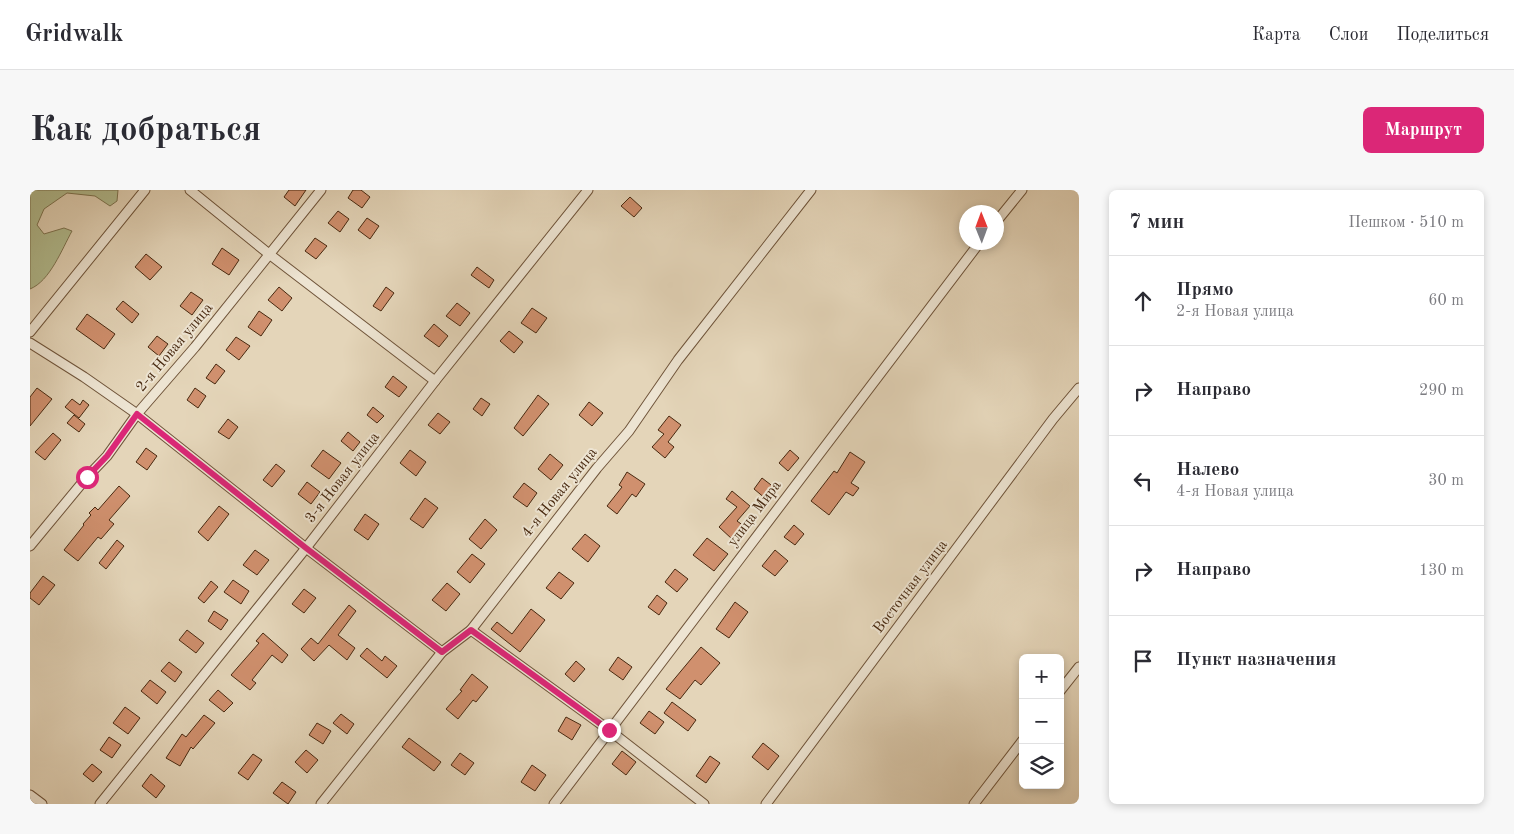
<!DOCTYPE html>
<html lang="ru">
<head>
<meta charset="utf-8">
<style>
  body { margin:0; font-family:"Old Standard TT",serif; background:#f7f7f7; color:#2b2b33 }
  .controls { position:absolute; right:15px; bottom:15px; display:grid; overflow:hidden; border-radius:8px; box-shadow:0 2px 8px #0003 }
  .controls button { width:45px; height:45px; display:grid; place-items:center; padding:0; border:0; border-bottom:1px solid #e1e1e2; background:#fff; color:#2b2b33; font:25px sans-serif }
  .compass { position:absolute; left:929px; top:15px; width:45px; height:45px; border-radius:50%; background:#fff; box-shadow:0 2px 8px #0003; rotate:359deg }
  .stop { position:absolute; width:15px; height:15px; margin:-11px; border:4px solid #db2777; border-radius:50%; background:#fff }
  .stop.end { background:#db2777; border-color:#fff; box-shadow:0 1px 5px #0008 }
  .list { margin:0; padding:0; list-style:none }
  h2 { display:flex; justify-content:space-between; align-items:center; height:65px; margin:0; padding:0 20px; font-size:21px }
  h2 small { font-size:16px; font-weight:400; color:#7c7c81 }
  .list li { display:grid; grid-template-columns:32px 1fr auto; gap:15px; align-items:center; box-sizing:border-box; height:90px; padding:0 20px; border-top:1px solid #e1e1e2 }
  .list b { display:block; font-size:19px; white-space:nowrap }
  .list p { margin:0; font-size:16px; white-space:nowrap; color:#7c7c81 }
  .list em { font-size:16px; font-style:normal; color:#7c7c81 }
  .icon { flex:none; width:28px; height:28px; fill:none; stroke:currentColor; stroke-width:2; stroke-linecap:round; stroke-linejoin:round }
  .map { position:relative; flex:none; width:1049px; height:614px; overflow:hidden; border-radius:8px }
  header { display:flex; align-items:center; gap:30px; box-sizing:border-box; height:70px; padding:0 25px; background:#fff; border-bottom:1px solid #e1e1e2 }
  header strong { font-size:24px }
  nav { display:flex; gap:28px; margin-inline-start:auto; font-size:18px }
  .intro { display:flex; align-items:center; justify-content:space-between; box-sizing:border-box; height:120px; padding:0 30px }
  h1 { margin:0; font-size:35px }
  .button { padding:12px 22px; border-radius:8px; background:#db2777; color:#fff; font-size:18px; font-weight:700 }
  main { display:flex; gap:30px; padding:0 30px }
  aside { flex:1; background:#fff; border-radius:8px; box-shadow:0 2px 8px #0003 }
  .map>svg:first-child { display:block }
</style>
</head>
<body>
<header>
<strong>Gridwalk</strong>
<nav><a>Карта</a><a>Слои</a><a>Поделиться</a></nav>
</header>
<div class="intro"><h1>Как добраться</h1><a class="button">Маршрут</a></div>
<main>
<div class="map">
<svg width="1049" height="614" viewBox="0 0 1049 614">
  <rect width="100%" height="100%" fill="#e4d5b9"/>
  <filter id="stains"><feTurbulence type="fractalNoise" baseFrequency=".004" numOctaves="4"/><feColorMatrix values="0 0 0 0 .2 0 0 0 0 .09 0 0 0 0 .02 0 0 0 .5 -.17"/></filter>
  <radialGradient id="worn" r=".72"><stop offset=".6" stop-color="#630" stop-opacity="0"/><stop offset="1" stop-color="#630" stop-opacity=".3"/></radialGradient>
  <!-- green -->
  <path fill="#b2bd90" stroke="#7d7350" d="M0,0H88L87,11L80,16L65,6L37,3L14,19L7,35L14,44L34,38L42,41C32,59 20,91 0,99Z"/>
  <!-- building -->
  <g fill="#d0906e" stroke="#482910">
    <polygon points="259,0 276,0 265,16 254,7"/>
    <polygon points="323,0 331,0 340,7 332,18 318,8"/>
    <polygon points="600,7 612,18 604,27 591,16"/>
    <polygon points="308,21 319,29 310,42 298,33"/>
    <polygon points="337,28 349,36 340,49 328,40"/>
    <polygon points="285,48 297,56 286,69 275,61"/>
    <polygon points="192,58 209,70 199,85 182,74"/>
    <polygon points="116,64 132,77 120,90 105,77"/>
    <polygon points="447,77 464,90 459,98 441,85"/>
    <polygon points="249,97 262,108 252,121 238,110"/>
    <polygon points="356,97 364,103 351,121 343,116"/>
    <polygon points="161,102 173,110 162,125 150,116"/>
    <polygon points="93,111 109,124 102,133 86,119"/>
    <polygon points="427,113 440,123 430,136 416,126"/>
    <polygon points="502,118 517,128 506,143 491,133"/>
    <polygon points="229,121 242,130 231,146 218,137"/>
    <polygon points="57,124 85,144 74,159 46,139"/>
    <polygon points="404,134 418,146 409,157 394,146"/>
    <polygon points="479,141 493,152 484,163 470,151"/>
    <polygon points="127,146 138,154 129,166 118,157"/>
    <polygon points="206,147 220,156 209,170 196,160"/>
    <polygon points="186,174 195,181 185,194 176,188"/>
    <polygon points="363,186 377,197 369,207 355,197"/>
    <polygon points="7,198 22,209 0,236 0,207"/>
    <polygon points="165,198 176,206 168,218 157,210"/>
    <polygon points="508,205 519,214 493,246 484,238"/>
    <polygon points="451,208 460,214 452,226 443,219"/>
    <polygon points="42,209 50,215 53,210 59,215 49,228 35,217"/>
    <polygon points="559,212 573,223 562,236 549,225"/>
    <polygon points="343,217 354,226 347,233 337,225"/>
    <polygon points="408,223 420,232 410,244 398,235"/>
    <polygon points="44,225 55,234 49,242 37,233"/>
    <polygon points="639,226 651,235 638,252 644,257 635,268 622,257 634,244 628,240"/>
    <polygon points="198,229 208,237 199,249 188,242"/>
    <polygon points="318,242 330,252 323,261 311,251"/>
    <polygon points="23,243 31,250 15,270 5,262"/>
    <polygon points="116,258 127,266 117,280 106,272"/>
    <polygon points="293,260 311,273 299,289 281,276"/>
    <polygon points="380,260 396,272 386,286 370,273"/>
    <polygon points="760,260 769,268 758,281 749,273"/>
    <polygon points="820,262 835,272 821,293 829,298 823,306 816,302 799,325 781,311 804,281 807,283"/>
    <polygon points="520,264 533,275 521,290 508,279"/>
    <polygon points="246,274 255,281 242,297 233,290"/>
    <polygon points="597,282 615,294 606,307 602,304 587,324 577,316 592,297 589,295"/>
    <polygon points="732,288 745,298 736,309 724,299"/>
    <polygon points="277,292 290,302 281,314 268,304"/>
    <polygon points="494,293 507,303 497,317 483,307"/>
    <polygon points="89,296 100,306 79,330 84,334 71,349 68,347 48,371 34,360 54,335 53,334 61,325 59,323 65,317 68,320"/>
    <polygon points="702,301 720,316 707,331 714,336 702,349 689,337 707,317 696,309"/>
    <polygon points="395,308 408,318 393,338 380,329"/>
    <polygon points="189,316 199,324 178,351 168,342"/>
    <polygon points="335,324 349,334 338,350 324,340"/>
    <polygon points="455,329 467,340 451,359 439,349"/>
    <polygon points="764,335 774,344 765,355 754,347"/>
    <polygon points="555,344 570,356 558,372 542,359"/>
    <polygon points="677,348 698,364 684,381 663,365"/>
    <polygon points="87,350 94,356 76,379 69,373"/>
    <polygon points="225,360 239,370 227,385 213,375"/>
    <polygon points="745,360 758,371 745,386 732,376"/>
    <polygon points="442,364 455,374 440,393 427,382"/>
    <polygon points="645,379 658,389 647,402 635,392"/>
    <polygon points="529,382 544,393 531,409 516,398"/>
    <polygon points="13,386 25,395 9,415 0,408 0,403"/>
    <polygon points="203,390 219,401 211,414 194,402"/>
    <polygon points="181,391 188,397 174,413 168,408"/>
    <polygon points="417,393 430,404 416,421 402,410"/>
    <polygon points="274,399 286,408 274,423 262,414"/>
    <polygon points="627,405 637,413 629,425 618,417"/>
    <polygon points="705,412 718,422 699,448 686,439"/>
    <polygon points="319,415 326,421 308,445 325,458 317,470 299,455 284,471 271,459 281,448 288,454"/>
    <polygon points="501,419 515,430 490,462 461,439 467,432 482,444"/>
    <polygon points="184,421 198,430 191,440 178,431"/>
    <polygon points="157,440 174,453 166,463 149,450"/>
    <polygon points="233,443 258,465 252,473 242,465 222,490 226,493 220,500 201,485 229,453 226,451"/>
    <polygon points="671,457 690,473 671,495 665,490 650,509 636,499"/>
    <polygon points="337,458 352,471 355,466 367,476 357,488 330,466"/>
    <polygon points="588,467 602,477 593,490 579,480"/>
    <polygon points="546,471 555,479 544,492 535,484"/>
    <polygon points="139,472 152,482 145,492 131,481"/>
    <polygon points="442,484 458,497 446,512 443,510 428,529 416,519 432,501 430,500"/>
    <polygon points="120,490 136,502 127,514 111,501"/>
    <polygon points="188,500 203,513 194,522 179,510"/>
    <polygon points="642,512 666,530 658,541 634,523"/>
    <polygon points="95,517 110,528 98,544 83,533"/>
    <polygon points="619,521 634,532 625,544 610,533"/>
    <polygon points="311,524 324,534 317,544 303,533"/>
    <polygon points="174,525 185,533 163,559 161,557 150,576 136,568 152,544 156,547"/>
    <polygon points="536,527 551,535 542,550 528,541"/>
    <polygon points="287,533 301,541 293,554 279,545"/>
    <polygon points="79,547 91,555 82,568 70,560"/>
    <polygon points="379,548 411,572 404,581 372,557"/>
    <polygon points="733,553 749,566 738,580 722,567"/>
    <polygon points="276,560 288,570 277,583 265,572"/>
    <polygon points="592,561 606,572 596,585 582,574"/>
    <polygon points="430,563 444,573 435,585 421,575"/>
    <polygon points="223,564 232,570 218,590 208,583"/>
    <polygon points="680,566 690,573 676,593 666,586"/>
    <polygon points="62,574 72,582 63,592 53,584"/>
    <polygon points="502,575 516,585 505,601 491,592"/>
    <polygon points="121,584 135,596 126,608 112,596"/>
    <polygon points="252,592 266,602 258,614 243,603"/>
  </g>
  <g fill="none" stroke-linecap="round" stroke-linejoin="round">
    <defs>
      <g id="street">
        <polyline points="160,0 239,64 405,191"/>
        <polyline points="966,32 992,0"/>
        <polyline points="0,142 115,0"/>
        <polyline points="0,153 54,187 107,224 276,358 412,462"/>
        <polyline points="0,356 57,287 77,266 107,224 165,157 291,0"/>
        <polyline points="441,440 579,540 674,614"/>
        <polyline points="1030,501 1049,477"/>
        <polyline points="0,605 12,614"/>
        <polyline points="70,614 276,358 405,191 558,0"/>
        <polyline points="291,614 412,462 441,440 567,278 599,241 648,170 781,0"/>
        <polyline points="524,614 950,52"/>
        <polyline points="736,614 1023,229 1049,198"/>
        <polyline points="944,614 993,550"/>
      </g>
    </defs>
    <!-- street casing -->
    <use href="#street" stroke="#6f543a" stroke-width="11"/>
    <!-- street -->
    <use href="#street" stroke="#ede4d2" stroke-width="9"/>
  </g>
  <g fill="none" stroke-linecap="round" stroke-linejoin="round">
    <!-- route -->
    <polyline stroke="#db2777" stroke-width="6" points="57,287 77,266 107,224 276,358 412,462 441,440 579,540"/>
  </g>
  <g text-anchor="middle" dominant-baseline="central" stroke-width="4" stroke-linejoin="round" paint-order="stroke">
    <!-- street labels -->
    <g font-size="15" fill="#482910" stroke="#ede4d2">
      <text transform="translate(145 158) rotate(-50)">2-я Новая улица</text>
      <text transform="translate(313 288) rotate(-52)">3-я Новая улица</text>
      <text transform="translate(530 303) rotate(-51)">4-я Новая улица</text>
      <text transform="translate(725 324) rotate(-53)">улица Мира</text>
      <text transform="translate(881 397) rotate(-53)">Восточная улица</text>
    </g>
  </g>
  <rect width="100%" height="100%" filter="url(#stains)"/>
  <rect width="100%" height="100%" fill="url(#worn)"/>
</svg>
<div class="controls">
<button>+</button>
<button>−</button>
<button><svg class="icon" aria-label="layers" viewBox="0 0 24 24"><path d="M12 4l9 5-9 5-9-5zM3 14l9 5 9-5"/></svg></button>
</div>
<svg class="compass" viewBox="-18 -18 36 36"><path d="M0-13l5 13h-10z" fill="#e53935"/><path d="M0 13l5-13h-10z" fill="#7c7c81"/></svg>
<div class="stop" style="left:57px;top:287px"></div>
<div class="stop end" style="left:579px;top:540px"></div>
</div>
<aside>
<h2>7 мин<small>Пешком · 510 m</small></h2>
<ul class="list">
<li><svg class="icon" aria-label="ahead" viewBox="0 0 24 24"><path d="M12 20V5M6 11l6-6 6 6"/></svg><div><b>Прямо</b><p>2-я Новая улица</p></div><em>60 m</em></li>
<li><svg class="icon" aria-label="right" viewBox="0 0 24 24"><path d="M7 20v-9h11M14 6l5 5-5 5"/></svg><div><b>Направо</b></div><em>290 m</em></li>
<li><svg class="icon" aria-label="left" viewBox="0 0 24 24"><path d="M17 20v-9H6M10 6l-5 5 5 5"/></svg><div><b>Налево</b><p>4-я Новая улица</p></div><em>30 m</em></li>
<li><svg class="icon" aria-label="right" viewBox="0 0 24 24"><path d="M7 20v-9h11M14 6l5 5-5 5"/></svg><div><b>Направо</b></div><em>130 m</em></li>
<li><svg class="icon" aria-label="arrive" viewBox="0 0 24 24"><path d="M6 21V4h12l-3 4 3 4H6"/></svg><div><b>Пункт назначения</b></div></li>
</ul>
</aside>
</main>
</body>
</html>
